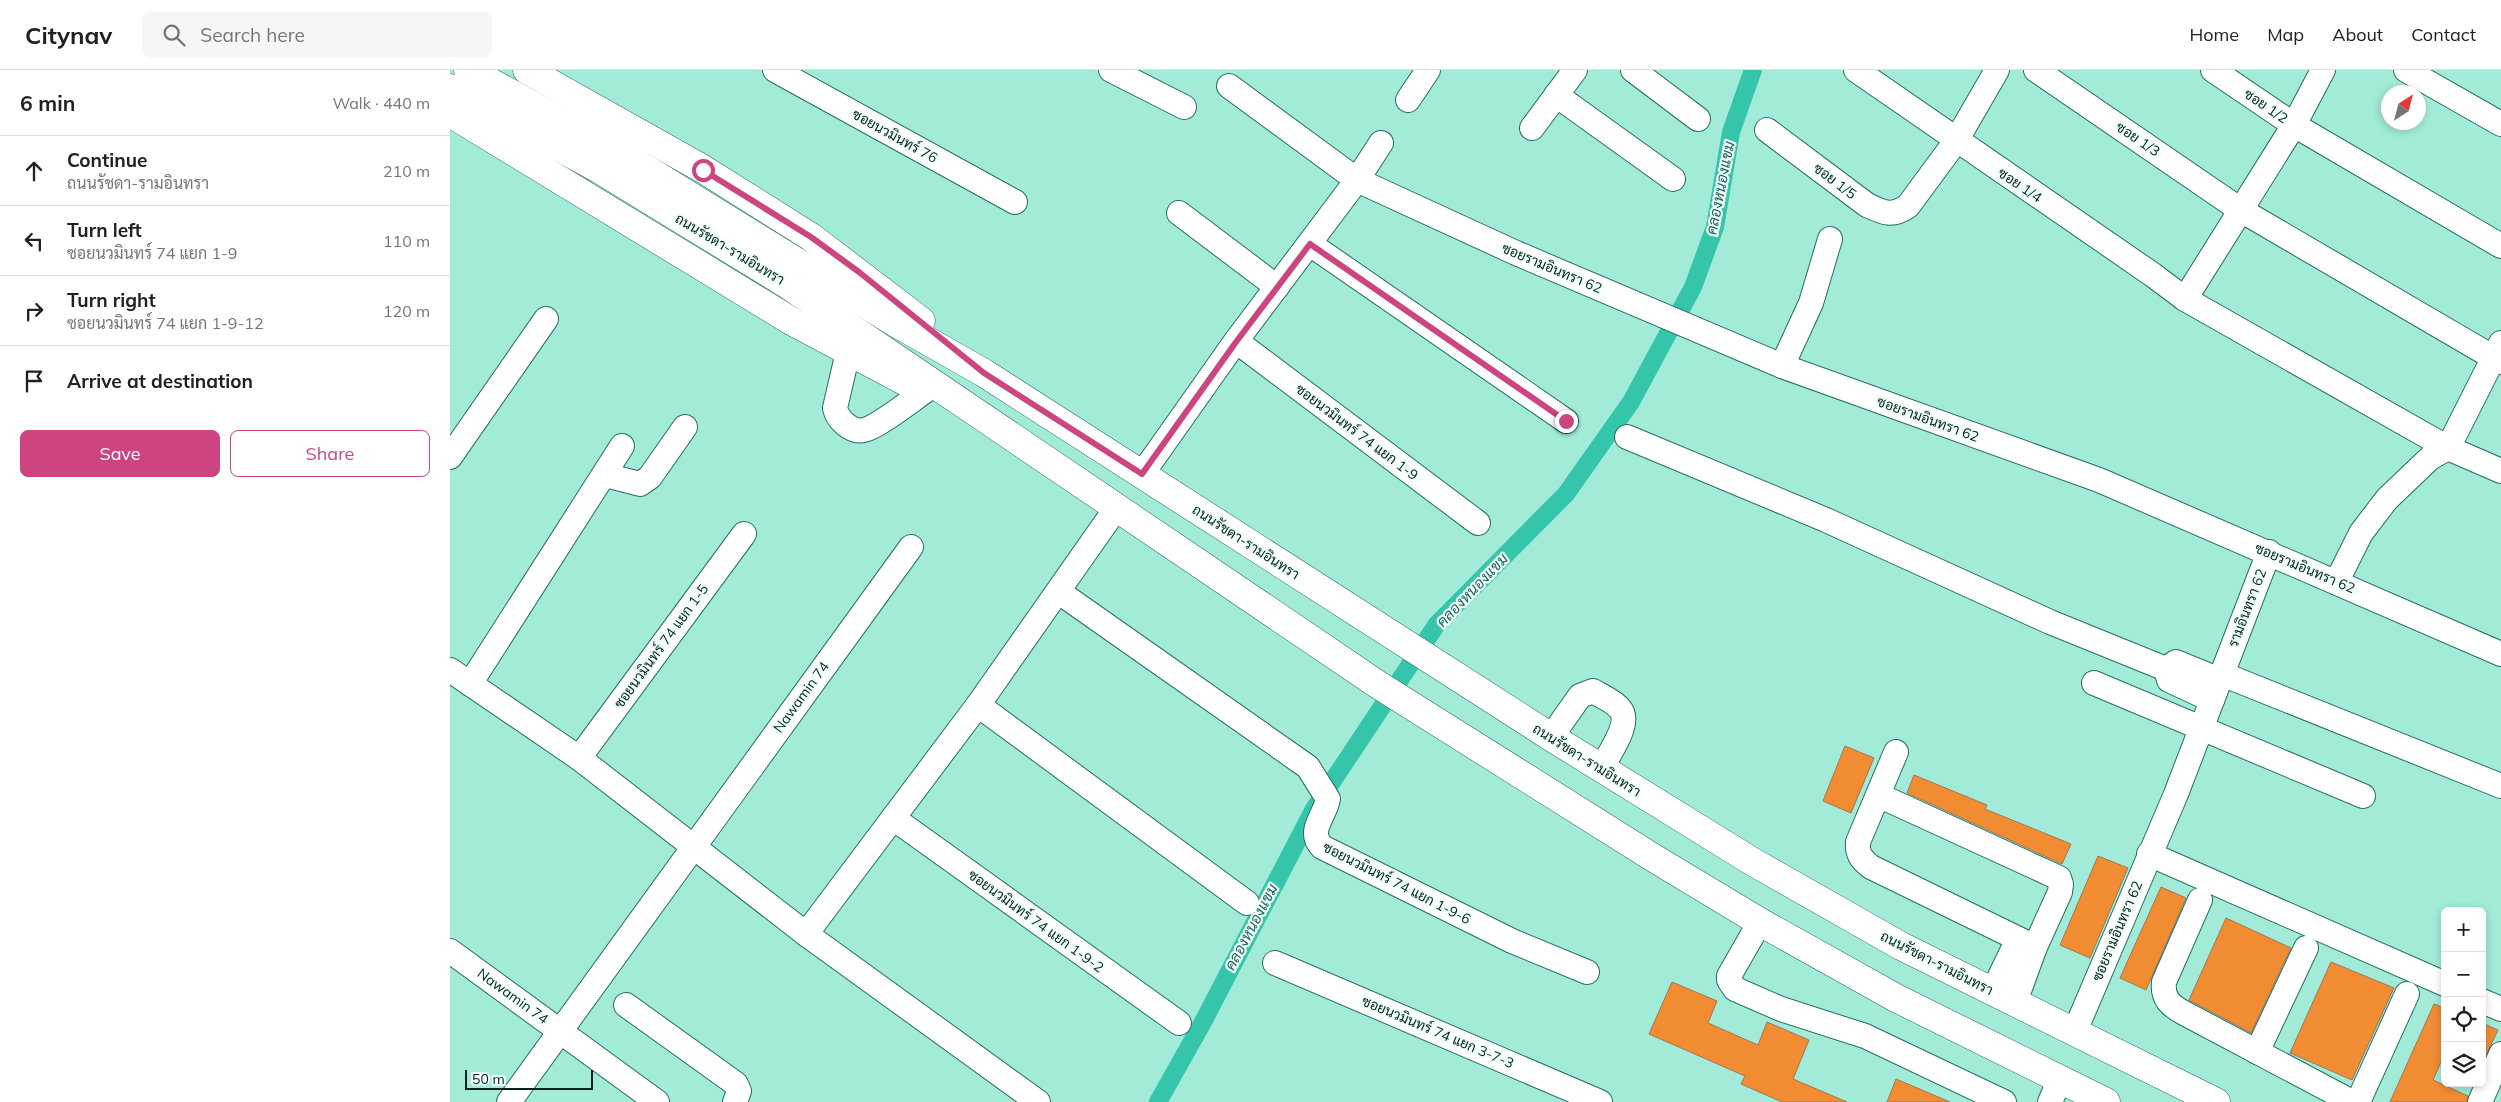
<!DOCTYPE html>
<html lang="en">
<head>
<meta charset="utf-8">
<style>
  body { margin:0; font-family:Mulish,Sarabun,sans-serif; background:#f6f6f6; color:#202124 }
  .controls { position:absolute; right:15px; bottom:15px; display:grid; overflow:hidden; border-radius:8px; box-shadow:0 2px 8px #0003 }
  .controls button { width:45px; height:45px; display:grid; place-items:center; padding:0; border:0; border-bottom:1px solid #e0e0e0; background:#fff; color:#202124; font:25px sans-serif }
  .compass { position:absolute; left:1931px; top:15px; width:45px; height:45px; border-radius:50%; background:#fff; box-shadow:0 2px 8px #0003; rotate:36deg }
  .scale { position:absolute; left:15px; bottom:12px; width:128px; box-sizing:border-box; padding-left:5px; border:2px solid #05241e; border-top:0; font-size:14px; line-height:18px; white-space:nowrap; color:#05241e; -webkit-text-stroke:4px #f0fefa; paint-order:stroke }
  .stop { position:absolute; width:15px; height:15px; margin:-11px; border:4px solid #cd4580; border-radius:50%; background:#fff }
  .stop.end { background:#cd4580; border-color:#fff; box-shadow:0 1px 5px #0008 }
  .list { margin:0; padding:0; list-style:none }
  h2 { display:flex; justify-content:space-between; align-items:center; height:65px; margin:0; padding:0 20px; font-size:21px }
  h2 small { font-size:16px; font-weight:400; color:#757577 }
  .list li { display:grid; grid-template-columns:32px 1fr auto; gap:15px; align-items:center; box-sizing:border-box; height:70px; padding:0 20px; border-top:1px solid #e0e0e0 }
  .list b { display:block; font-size:19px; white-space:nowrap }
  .list p { margin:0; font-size:16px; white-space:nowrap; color:#757577 }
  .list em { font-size:16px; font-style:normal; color:#757577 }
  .actions { display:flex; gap:10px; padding:15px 20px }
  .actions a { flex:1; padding:11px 0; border:1px solid #cd4580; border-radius:8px; text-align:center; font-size:18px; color:#cd4580 }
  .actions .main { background:#cd4580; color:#fff }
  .icon { flex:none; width:28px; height:28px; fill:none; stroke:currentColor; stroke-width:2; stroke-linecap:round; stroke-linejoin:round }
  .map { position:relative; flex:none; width:2051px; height:1032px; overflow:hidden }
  header { display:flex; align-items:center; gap:30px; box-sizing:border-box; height:70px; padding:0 25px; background:#fff; border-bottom:1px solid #e0e0e0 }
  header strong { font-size:24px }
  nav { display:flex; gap:28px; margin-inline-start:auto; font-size:18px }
  .search { width:350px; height:45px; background:#f6f6f6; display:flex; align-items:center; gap:12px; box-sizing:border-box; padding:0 18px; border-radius:8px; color:#757577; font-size:19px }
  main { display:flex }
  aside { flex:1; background:#fff }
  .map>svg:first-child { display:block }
</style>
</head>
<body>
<header>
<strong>Citynav</strong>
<div class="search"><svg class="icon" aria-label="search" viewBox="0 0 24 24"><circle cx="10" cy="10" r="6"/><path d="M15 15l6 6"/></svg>Search here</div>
<nav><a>Home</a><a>Map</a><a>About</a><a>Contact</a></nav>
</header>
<main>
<aside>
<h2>6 min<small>Walk · 440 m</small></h2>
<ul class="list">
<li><svg class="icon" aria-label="ahead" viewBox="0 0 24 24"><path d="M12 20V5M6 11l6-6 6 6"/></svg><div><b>Continue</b><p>ถนนรัชดา-รามอินทรา</p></div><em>210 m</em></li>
<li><svg class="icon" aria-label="left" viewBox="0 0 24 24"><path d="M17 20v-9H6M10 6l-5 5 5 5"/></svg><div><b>Turn left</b><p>ซอยนวมินทร์ 74 แยก 1-9</p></div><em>110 m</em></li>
<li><svg class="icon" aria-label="right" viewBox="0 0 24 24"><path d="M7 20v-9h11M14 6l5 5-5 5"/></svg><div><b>Turn right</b><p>ซอยนวมินทร์ 74 แยก 1-9-12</p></div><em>120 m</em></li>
<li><svg class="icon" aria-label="arrive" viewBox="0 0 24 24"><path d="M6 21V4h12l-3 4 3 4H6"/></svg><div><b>Arrive at destination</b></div></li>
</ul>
<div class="actions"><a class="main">Save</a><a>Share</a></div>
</aside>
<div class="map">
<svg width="2051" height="1032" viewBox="0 0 2051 1032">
  <rect width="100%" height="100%" fill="#a2ebd9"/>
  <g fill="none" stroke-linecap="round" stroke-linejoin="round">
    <!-- canal -->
    <polyline stroke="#34c5aa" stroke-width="18" points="708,1032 753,952 864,739 987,554 1116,424 1181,332 1243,217 1265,157 1281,62 1303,0"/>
  </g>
  <!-- building -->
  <g fill="#f18c33" stroke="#a37451">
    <polygon points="1395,676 1424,688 1401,743 1373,731"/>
    <polygon points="1464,705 1537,735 1535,739 1621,774 1612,794 1457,723"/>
    <polygon points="1648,786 1678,798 1640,888 1610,875"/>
    <polygon points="1711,817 1736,828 1696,920 1670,908"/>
    <polygon points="1776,848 1841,878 1801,963 1739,930"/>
    <polygon points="1881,892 1944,918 1902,1010 1840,983"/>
    <polygon points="1222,912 1267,931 1258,953 1308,975 1317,952 1359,970 1343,1009 1397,1032 1332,1032 1291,1014 1295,1006 1199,964"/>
    <polygon points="1984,934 1995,938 1995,983 1983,1010 2018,1026 2016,1032 1940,1032"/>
    <polygon points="2032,953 2048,960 2032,993"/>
    <polygon points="1446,1009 1500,1032 1437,1032"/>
  </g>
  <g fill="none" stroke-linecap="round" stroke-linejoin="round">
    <defs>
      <g id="minor">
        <polyline points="325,0 565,132"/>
        <polyline points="661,0 734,37"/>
        <polyline points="1183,0 1248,49"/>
        <polyline points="1406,0 1703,205 1735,229 1998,378 2051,401"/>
        <polyline points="1586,0 1789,139 2051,292"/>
        <polyline points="1763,0 1844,55 2051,176"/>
        <polyline points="1956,0 2051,54"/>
        <polyline points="779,16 907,110 1066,183 1332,296 1649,410 2051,584"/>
        <polyline points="1106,25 1223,109"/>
        <polyline points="958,30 978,0"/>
        <polyline points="1082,58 1125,0"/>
        <path d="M1317,60L1417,135C1434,143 1442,147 1458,136L1506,71L1547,0"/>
        <polyline points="729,143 827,217"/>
        <polyline points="860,174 1116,351"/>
        <polyline points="1735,229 1844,55 1873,0"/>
        <polyline points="786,271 1028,453"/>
        <path d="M398,282L385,338C387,349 401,363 414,360C426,358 462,330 475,321"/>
        <polyline points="1332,296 1361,233 1380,169"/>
        <polyline points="1177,367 1376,450 1600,552 1716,599"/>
        <polyline points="0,387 96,249"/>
        <polyline points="692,404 786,271 907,110 931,73"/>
        <polyline points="155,405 190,414 200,407 235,357"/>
        <polyline points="1887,511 1911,463 1937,429 1980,388 1998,378 2051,273"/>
        <path d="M609,522L858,697L878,729C874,748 857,761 872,777L1062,871L1137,902"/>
        <polyline points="1716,599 1719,610 1762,630"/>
        <polyline points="1716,599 1726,592 1770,610"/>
        <polyline points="0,600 129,688 356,864 588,1032"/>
        <polyline points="1772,604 2051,716"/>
        <polyline points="1644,613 1913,726"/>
        <polyline points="20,614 172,376"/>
        <polyline points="528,635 797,833"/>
        <path d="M1101,667L1130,626L1143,621C1151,626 1164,631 1170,639C1182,653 1158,685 1151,699"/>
        <path d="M1446,682L1408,772C1407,784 1411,789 1421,797L1585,877"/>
        <polyline points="129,688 294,464"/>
        <polyline points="1428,725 1609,808 1611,814 1610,822 1585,877 1565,932"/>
        <polyline points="443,748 729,953"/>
        <polyline points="1699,784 1995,914"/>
        <path d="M1750,830L1714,912C1712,929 1721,936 1734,943L1902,1032"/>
        <polyline points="1310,852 1279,906 1279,910 1285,919 1331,939 1415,966 1554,1032"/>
        <polyline points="356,864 528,635 667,437"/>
        <polyline points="0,881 207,1032"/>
        <polyline points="825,893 1150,1032"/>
        <polyline points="1543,921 1568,869"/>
        <polyline points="2032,931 2051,939"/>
        <polyline points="176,935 286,1014 289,1021 285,1032"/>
        <polyline points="1625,961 1726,724 1819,482"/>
        <polyline points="1807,982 1856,878"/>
        <polyline points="59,1032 461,477"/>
        <polyline points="1600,1032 1610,1009"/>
        <polyline points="1908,1032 1957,924"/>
        <polyline points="2030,1032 2051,984"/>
      </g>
      <g id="major">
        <polyline points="18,0 167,81 446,253 534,303 1101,667 1303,792 1451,876 1766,1032"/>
        <polyline points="77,0 253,99 361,167 471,251"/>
        <polyline points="0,18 149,99 335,213 927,614 1202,787 1310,852 1446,928 1656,1032"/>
        <polyline points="0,43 343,252 456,312"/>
      </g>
    </defs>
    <!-- minor casing -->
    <use href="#minor" stroke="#246f60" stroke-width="26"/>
    <!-- major casing -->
    <use href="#major" stroke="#246f60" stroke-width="29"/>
    <!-- minor -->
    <use href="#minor" stroke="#fff" stroke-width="24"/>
    <!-- major -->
    <use href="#major" stroke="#fff" stroke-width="28"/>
  </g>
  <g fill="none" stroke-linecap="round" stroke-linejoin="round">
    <!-- route -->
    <polyline stroke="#cd4580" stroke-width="6" points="253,100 361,167 409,202 534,303 692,404 786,272 860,174 1116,351"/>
  </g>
  <g text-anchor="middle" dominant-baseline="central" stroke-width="4.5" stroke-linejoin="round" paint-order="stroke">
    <!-- street labels -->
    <g font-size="14" fill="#05241e" stroke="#f0fefa">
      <text transform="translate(1816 36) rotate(34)">ซอย 1/2</text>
      <text transform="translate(445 66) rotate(29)">ซอยนวมินทร์ 76</text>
      <text transform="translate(1688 69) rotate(34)">ซอย 1/3</text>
      <text transform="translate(1385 111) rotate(37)">ซอย 1/5</text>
      <text transform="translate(1570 115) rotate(34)">ซอย 1/4</text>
      <text transform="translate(280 179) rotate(31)">ถนนรัชดา-รามอินทรา</text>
      <text transform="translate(1102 198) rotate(23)">ซอยรามอินทรา 62</text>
      <text transform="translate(1478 349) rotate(20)">ซอยรามอินทรา 62</text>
      <text transform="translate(907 362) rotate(37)">ซอยนวมินทร์ 74 แยก 1-9</text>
      <text transform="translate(796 472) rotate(33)">ถนนรัชดา-รามอินทรา</text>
      <text transform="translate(1855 498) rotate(23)">ซอยรามอินทรา 62</text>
      <text transform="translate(1797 538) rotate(-69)">รามอินทรา 62</text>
      <text transform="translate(211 576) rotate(-54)">ซอยนวมินทร์ 74 แยก 1-5</text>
      <text transform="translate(351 627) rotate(-54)">Nawamin 74</text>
      <text transform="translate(1137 690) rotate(32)">ถนนรัชดา-รามอินทรา</text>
      <text transform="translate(947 813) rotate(27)">ซอยนวมินทร์ 74 แยก 1-9-6</text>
      <text transform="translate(586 851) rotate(36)">ซอยนวมินทร์ 74 แยก 1-9-2</text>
      <text transform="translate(1667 861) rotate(-67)">ซอยรามอินทรา 62</text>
      <text transform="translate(1487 893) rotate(27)">ถนนรัชดา-รามอินทรา</text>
      <text transform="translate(63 926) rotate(36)">Nawamin 74</text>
      <text transform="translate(988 962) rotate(23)">ซอยนวมินทร์ 74 แยก 3-7-3</text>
    </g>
    <!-- water labels -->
    <g font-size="15" font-style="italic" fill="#1b6557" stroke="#f0fefa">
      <text transform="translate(1270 118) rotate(-79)">คลองหนองแขม</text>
      <text transform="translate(1022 520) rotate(-46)">คลองหนองแขม</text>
      <text transform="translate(801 857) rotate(-62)">คลองหนองแขม</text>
    </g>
  </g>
</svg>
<div class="controls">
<button>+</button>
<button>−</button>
<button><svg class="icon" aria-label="locate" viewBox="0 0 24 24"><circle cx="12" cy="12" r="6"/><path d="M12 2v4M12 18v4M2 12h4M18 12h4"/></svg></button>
<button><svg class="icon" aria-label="layers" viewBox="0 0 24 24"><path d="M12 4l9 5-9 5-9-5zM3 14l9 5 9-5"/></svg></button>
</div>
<svg class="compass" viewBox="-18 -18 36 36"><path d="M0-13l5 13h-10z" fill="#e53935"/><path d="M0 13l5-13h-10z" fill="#757577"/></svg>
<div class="scale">50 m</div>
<div class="stop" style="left:253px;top:100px"></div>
<div class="stop end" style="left:1116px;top:351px"></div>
</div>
</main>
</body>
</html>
